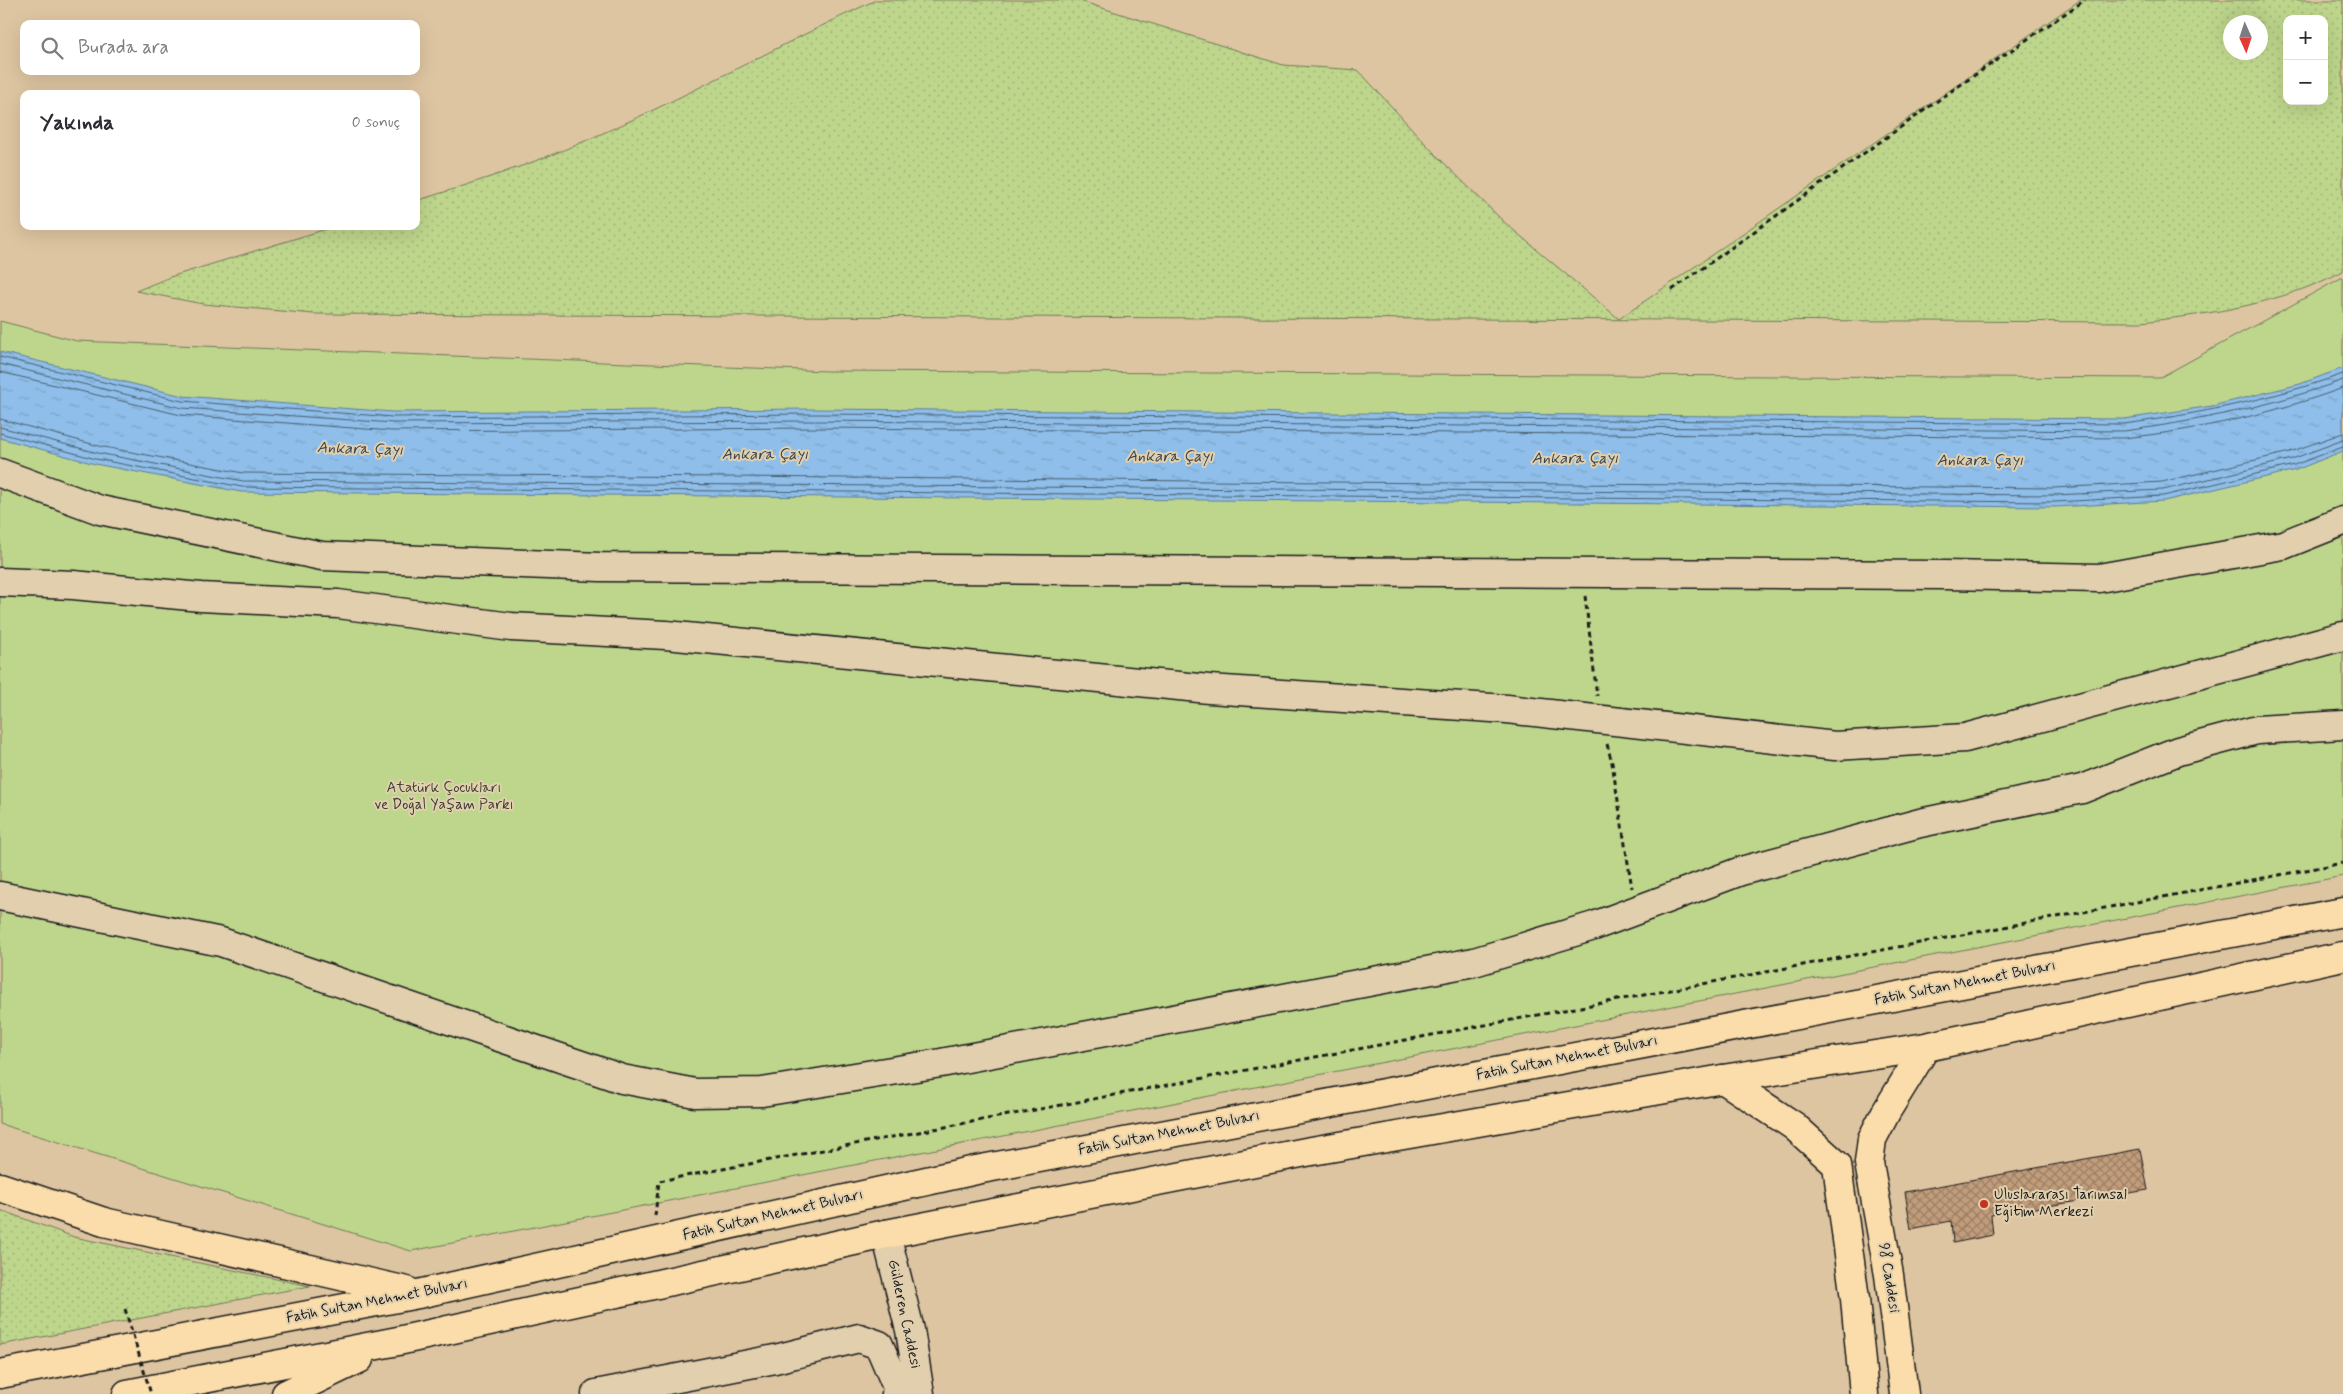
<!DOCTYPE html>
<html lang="tr">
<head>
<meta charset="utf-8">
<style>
  body { margin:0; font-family:Mynerve,sans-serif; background:#f2f2f3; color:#2b2b33 }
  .controls { position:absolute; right:15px; top:15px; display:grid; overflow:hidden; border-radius:10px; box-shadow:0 5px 20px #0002 }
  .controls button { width:45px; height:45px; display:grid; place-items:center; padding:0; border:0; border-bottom:1px solid #e1e1e2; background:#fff; color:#2b2b33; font:25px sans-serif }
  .compass { position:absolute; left:2223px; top:15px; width:45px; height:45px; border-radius:50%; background:#fff; box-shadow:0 5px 20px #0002; rotate:177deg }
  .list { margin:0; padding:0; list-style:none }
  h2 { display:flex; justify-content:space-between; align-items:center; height:65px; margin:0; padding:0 20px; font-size:21px }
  h2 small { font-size:16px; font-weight:400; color:#7c7c81 }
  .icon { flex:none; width:28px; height:28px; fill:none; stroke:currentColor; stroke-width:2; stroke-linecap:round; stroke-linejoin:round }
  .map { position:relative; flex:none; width:2343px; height:1394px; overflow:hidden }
  .search { position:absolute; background:#fff; box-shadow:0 5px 20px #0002; left:20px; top:20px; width:400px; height:55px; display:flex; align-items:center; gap:12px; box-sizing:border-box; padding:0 18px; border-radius:10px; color:#7c7c81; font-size:19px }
  .panel { position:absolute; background:#fff; box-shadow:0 5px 20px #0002; left:20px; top:90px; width:400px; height:140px; border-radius:10px }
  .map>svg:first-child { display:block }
</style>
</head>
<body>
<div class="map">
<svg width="2343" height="1394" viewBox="0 0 2343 1394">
  <defs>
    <pattern id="grass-dots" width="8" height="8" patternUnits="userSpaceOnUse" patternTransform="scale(1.25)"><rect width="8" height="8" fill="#bed68c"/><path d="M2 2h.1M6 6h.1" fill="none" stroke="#a3b778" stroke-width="1.8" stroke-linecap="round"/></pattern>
    <pattern id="water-ripples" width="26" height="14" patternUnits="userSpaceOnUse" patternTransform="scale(1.25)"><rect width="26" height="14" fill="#8ebee9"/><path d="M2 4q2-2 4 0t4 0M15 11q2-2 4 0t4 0" fill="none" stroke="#7aa3c7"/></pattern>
    <pattern id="building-cross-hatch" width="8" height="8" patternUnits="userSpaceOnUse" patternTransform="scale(1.25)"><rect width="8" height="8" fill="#c19d7b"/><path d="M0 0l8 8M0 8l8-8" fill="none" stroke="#9c7f64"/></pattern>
  </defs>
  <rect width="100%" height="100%" fill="#dec5a2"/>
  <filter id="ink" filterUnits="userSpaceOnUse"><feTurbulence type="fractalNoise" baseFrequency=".02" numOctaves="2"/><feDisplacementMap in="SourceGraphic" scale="10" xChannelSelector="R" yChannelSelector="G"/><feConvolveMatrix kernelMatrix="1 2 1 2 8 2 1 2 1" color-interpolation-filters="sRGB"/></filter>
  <g filter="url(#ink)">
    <!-- grass -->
    <g fill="url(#grass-dots)" stroke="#6d7954" fill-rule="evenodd">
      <path d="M876,0H1077L1283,65L1358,70L1436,155L1504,222L1619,319L2080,0H2343V271C2281,304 2211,314 2141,322L314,314L203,304L136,291L170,277L336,226H416V201C473,183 530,165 585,141C684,99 778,45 876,0ZM2287,19H2324V101H2287ZM2260,22V52H2230V22Z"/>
      <polygon points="0,1210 74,1237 310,1286 0,1345"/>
    </g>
    <!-- park -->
    <polygon fill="#bed68c" stroke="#6d7954" points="2343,277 2343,876 411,1251 0,1124 0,321 77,341 827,371 2159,378"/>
    <!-- water -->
    <polygon fill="url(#water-ripples)" stroke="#607d97" points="0,352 183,396 393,412 815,409 2124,419 2212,406 2300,384 2343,368 2343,451 2296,470 2164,501 2055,507 241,492 95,464 0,438"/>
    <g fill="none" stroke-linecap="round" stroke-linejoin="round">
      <!-- shore -->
      <g stroke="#4a5d6e" stroke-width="1">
        <path d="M0,357L182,401L393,417L815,414L2124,424C2199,414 2272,399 2343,374"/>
        <path d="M0,364L182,408L393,423L815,421L2124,431C2199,421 2272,406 2343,380"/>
        <path d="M0,372L181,415L392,431L815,428L2124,438C2199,430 2272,414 2343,388"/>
        <polyline points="0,419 99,446 243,473 2054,488 2162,482 2290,452 2343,433"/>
        <polyline points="0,427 98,453 243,481 2054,495 2163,490 2292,459 2343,440"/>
        <polyline points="0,433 96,459 242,487 2055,502 2163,496 2294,465 2343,447"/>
      </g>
    </g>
    <!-- building -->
    <polygon fill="url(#building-cross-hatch)" stroke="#1c1c1c" points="2140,1149 2148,1190 1991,1215 1993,1235 1953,1243 1951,1221 1911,1229 1905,1192"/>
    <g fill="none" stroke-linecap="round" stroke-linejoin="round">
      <defs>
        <g id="minor">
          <polyline points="0,473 100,510 322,556 600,567 1944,575 2099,578 2283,545 2343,521"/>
          <polyline points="0,582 73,585 201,597 338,604 511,627 666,635 1209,689 1507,709 1835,746 1965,738 2343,636"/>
          <polyline points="0,896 221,942 622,1079 695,1093 762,1092 941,1063 1474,962 1594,926 1741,871 1920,823 2082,789 2178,751 2257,730 2343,725"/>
          <polyline points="886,1234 910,1330 920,1394"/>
          <polyline points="596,1394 775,1359 859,1338 879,1345 897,1387 896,1394"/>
        </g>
        <g id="major">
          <polyline points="1723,1079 1794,1126 1837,1165 1855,1299 1864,1394"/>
          <polyline points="1904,1394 1889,1275 1869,1163 1872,1139 1886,1112 1926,1047"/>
        </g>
        <g id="highway">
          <polyline points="0,1187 104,1222 407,1291"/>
          <polyline points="0,1374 418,1294 976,1170 2343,912"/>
          <polyline points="127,1394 398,1341 886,1234 1306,1152 1723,1079 1926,1047 2343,956"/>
          <polyline points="286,1394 359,1359"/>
        </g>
      </defs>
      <!-- minor casing -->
      <use href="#minor" stroke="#1c1c1c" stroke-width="31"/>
      <!-- major casing -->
      <use href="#major" stroke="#1c1c1c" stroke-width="31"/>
      <!-- highway casing -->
      <use href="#highway" stroke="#1c1c1c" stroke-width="31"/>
      <!-- path -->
      <g stroke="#1c1c1c" stroke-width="3" stroke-dasharray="5 4" stroke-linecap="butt">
        <polyline points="1672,290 1950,92 2085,0"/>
        <polyline points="1585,596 1597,696"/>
        <polyline points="1607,744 1612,763 1632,888"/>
        <polyline points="655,1216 659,1181 2343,863"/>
      </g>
      <!-- minor -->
      <use href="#minor" stroke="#e1cfad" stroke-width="28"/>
      <!-- major -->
      <use href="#major" stroke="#faddab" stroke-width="28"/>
      <!-- highway -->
      <use href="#highway" stroke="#faddab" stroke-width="28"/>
      <!-- path-bridge -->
      <polyline stroke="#1c1c1c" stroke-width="3" stroke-dasharray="5 4" stroke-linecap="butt" points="125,1309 151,1394"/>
    </g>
  </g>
  <!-- markers -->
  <circle fill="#c8321e" stroke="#e1cfad" stroke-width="2" cx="1984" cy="1204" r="5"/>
  <g text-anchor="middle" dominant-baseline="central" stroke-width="4" stroke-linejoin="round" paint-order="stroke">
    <!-- park labels -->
    <g font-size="15" fill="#3c4132" stroke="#e1cfad">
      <text x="444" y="788">Atatürk Çocukları<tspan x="444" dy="17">ve Doğal Yaşam Parkı</tspan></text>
    </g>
    <!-- street labels -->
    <g font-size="15" fill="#1c1c1c" stroke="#e1cfad">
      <text transform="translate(1965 983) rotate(-11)">Fatih Sultan Mehmet Bulvarı</text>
      <text transform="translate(1567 1058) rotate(-11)">Fatih Sultan Mehmet Bulvarı</text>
      <text transform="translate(1169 1133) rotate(-11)">Fatih Sultan Mehmet Bulvarı</text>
      <text transform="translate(773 1215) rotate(-13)">Fatih Sultan Mehmet Bulvarı</text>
      <text transform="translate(1889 1278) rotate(81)">98 Caddesi</text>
      <text transform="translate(377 1301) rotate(-11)">Fatih Sultan Mehmet Bulvarı</text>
      <text transform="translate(904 1314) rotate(78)">Gülderen Caddesi</text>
    </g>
    <!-- poi labels -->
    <g font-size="15" fill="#1c1c1c" stroke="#e1cfad" text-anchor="start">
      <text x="1994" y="1195">Uluslararası Tarımsal<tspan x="1994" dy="17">Eğitim Merkezi</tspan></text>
    </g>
    <!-- water labels -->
    <g font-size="16" font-style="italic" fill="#38444f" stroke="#e1cfad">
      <text transform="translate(360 449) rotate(2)">Ankara Çayı</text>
      <text x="765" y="454">Ankara Çayı</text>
      <text x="1170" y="456">Ankara Çayı</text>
      <text x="1575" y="458">Ankara Çayı</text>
      <text x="1980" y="460">Ankara Çayı</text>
    </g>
  </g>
</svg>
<div class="controls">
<button>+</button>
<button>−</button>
</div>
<svg class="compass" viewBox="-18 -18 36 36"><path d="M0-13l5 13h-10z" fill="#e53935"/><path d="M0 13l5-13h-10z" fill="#7c7c81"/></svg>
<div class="search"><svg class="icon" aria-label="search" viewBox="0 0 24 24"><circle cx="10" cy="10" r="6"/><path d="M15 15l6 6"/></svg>Burada ara</div>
<section class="panel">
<h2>Yakında<small>0 sonuç</small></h2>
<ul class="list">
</ul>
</section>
</div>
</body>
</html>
